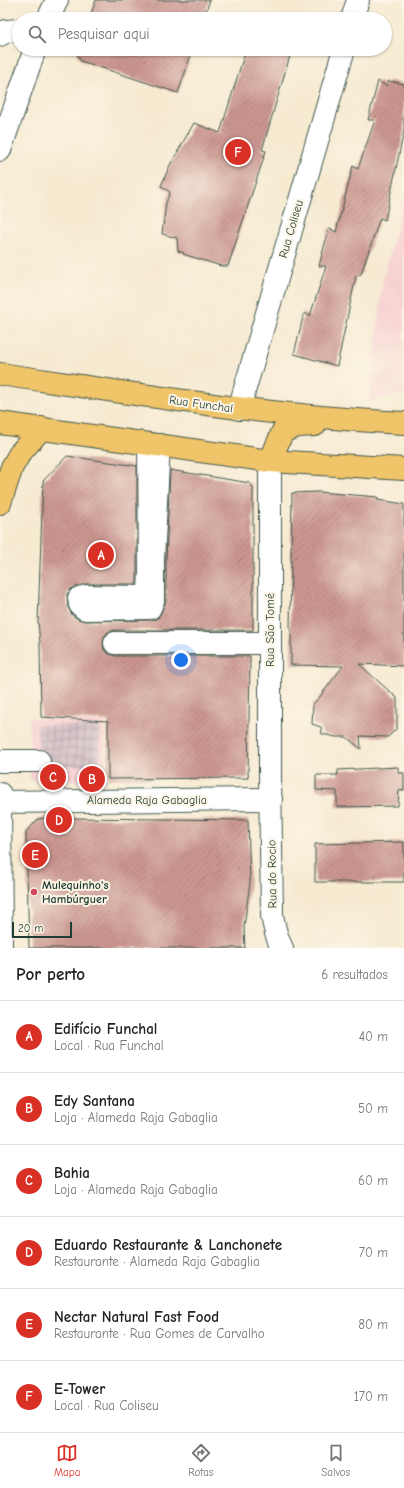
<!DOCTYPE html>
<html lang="pt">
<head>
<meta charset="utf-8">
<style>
  body { margin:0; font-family:"Comic Neue",sans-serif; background:#f6f6f6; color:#222 }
  .scale { position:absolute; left:12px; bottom:10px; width:60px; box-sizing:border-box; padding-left:4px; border:2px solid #1f3d34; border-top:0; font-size:11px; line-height:14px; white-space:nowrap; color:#1f3d34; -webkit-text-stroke:3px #fcf5e5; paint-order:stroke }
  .you { position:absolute; left:181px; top:660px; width:14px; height:14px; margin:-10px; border:3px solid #fff; border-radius:50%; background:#1a73e8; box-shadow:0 0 0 6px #1a73e833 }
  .badge { display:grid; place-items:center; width:26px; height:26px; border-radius:50%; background:#d93025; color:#fff; font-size:13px; font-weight:700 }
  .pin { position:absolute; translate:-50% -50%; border:2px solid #fff; box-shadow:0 1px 4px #0006 }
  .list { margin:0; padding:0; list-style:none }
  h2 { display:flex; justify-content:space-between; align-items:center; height:52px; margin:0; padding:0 16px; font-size:17px }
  h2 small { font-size:13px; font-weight:400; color:#767676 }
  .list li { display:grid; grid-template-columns:26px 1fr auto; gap:12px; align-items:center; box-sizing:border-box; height:72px; padding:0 16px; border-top:1px solid #e0e0e0 }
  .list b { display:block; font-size:15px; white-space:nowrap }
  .list p { margin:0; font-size:13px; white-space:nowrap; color:#767676 }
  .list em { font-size:13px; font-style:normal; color:#767676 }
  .icon { flex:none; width:22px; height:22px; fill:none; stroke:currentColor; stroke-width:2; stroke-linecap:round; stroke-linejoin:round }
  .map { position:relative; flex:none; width:404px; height:948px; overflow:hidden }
  .search { position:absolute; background:#fff; box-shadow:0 1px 3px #0004; left:12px; right:12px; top:12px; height:44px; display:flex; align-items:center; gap:10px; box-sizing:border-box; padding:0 14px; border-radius:22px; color:#767676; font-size:15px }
  .sheet { height:484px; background:#fff }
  nav { display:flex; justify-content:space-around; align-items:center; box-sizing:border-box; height:56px; border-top:1px solid #e0e0e0; background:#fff; font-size:11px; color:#767676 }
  nav a { display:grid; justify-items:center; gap:2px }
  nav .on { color:#d93025 }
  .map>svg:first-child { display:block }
</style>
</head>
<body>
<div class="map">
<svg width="404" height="948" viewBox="0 0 404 948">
  <defs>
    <pattern id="industrial-grid" width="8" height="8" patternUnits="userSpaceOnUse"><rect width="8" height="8" fill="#d2bdc5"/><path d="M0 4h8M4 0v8" fill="none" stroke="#aa9ba1"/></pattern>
    <pattern id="building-hatch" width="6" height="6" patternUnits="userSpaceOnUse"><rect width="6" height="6" fill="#cc9690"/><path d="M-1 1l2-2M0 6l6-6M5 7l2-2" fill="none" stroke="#a57c76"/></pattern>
  </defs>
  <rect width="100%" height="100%" fill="#fcf5e5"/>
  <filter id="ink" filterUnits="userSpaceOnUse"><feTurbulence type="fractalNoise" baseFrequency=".025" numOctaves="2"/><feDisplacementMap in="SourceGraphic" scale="8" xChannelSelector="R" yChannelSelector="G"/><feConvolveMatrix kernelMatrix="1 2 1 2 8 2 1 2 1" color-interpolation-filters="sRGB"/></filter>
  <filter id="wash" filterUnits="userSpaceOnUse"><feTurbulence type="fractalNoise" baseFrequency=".012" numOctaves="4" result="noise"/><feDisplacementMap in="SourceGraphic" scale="16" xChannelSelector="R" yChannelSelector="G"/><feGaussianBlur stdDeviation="0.9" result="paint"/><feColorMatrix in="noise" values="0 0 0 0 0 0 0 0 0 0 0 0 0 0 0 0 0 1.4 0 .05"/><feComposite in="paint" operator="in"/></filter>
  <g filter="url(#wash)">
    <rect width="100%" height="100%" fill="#f6ead1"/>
    <!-- built -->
    <g fill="#f7cfd0">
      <polygon points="404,197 404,394 369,401 383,279"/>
      <polygon points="29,718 105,722 104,782 30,780"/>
    </g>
    <!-- industrial -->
    <polygon fill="url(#industrial-grid)" points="37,725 100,726 99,766 39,765"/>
    <g id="blocks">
      <!-- building -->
      <g fill="url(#building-hatch)">
        <polygon points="96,0 210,0 203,19 89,19"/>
        <polygon points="79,49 193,49 178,93 81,61 77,55"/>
        <polygon points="246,49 292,49 262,150 266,151 228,266 221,266 183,254 184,253 178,251 177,238 162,234 166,203 170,192 161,186 170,165 194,123 220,133"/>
        <polygon points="378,81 386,86 389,81 404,84 404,131 385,220 380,218 361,274 356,276 337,366 294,354 304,313 310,316 326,266 319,266 329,228 336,232 353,166 358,169 375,120 368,120"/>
        <polygon points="67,456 137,466 137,584 86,584 71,589 67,594 68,607 72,615 78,619 85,621 150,620 157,619 161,613 166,601 166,560 170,470 250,483 253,488 253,630 115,630 108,632 104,637 103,643 104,650 109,654 115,656 250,656 248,778 108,779 108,721 41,717 40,643 38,622 43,481"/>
        <polygon points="318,492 378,497 378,500 404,504 404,666 359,664 397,698 397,728 388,737 360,736 361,749 346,737 336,737 322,734 321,727 312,724 313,704 319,698 343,666 291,665 291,629 290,629 292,493"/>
        <polygon points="398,767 398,773 404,773 404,790 399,791 398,806 337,807 337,791 316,790 316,775 338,775 338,770"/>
        <polygon points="45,816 74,817 74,818 248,820 250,882 244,927 245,948 29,948 26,832 38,819 45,818"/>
        <polygon points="404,842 404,882 315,882 315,844"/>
      </g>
    </g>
  </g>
  <g filter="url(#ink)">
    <use href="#blocks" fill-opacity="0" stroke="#3f574c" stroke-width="1"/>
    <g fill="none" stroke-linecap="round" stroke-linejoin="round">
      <defs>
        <g id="minor">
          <polyline points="48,19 57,0"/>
          <polyline points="352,19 358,0"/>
          <polyline points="0,35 6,31 19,30"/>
          <polyline points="0,150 35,49"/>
          <polyline points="239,409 344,49"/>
          <polyline points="149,444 150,571 149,590 146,595 141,597 86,596 79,598 80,605 85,609 150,608 153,601 153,560 159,445"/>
          <path d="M270,461V776L272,915C274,927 276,937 282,948"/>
          <polyline points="115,643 270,643"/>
          <polyline points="0,761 39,761"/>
          <polyline points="0,794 1,948"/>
          <polyline points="0,802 271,799"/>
        </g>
        <g id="major">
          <path d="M0,374C134,394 268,416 404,423"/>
          <polyline points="0,423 270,461 404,469"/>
          <polyline points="270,461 283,431 298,426 315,425"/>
          <polyline points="0,503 12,467 20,453 42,428"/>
        </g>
      </defs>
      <!-- minor casing -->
      <use href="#minor" stroke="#3f574c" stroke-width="24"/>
      <!-- major casing -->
      <use href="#major" stroke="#3f574c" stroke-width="24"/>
      <!-- minor -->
      <use href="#minor" stroke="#fff" stroke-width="22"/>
      <!-- major -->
      <use href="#major" stroke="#f0c469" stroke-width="22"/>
    </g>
  </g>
  <!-- markers -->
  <circle fill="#d1495b" stroke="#fcf5e5" stroke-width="1.5" cx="34" cy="892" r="4"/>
  <g text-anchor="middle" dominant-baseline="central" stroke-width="4" stroke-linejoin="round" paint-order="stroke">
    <!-- street labels -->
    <g font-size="12" fill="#1f3d34" stroke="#fcf5e5">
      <text transform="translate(291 229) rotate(-74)">Rua Coliseu</text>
      <text transform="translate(201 404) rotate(8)">Rua Funchal</text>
      <text transform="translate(270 630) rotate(-90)">Rua São Tomé</text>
      <text x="147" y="800">Alameda Raja Gabaglia</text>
      <text transform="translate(272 874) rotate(-91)">Rua do Rocio</text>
    </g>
    <!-- poi labels -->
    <g font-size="12" font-weight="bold" fill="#1f3d34" stroke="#fcf5e5" text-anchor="start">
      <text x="42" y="885">Mulequinho's<tspan x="42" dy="14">Hambúrguer</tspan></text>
    </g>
  </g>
</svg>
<div class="scale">20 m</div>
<div class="you"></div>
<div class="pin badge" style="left:101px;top:555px">A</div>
<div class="pin badge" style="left:92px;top:779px">B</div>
<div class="pin badge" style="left:53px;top:777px">C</div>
<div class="pin badge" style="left:59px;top:820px">D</div>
<div class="pin badge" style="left:35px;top:855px">E</div>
<div class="pin badge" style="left:238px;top:152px">F</div>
<div class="search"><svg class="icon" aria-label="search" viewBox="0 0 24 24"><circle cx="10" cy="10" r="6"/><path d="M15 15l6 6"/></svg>Pesquisar aqui</div>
</div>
<section class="sheet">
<h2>Por perto<small>6 resultados</small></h2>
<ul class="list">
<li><span class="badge">A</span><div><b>Edifício Funchal</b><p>Local · Rua Funchal</p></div><em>40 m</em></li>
<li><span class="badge">B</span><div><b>Edy Santana</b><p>Loja · Alameda Raja Gabaglia</p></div><em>50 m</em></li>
<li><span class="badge">C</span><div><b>Bahia</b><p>Loja · Alameda Raja Gabaglia</p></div><em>60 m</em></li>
<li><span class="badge">D</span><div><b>Eduardo Restaurante &amp; Lanchonete</b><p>Restaurante · Alameda Raja Gabaglia</p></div><em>70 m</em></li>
<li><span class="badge">E</span><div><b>Nectar Natural Fast Food</b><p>Restaurante · Rua Gomes de Carvalho</p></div><em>80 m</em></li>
<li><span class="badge">F</span><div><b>E-Tower</b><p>Local · Rua Coliseu</p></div><em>170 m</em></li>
</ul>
</section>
<nav>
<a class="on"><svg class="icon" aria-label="map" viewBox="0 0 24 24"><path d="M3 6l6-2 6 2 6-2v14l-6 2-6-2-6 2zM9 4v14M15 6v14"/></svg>Mapa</a>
<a><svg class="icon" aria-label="directions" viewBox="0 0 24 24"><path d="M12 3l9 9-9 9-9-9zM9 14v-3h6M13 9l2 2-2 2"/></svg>Rotas</a>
<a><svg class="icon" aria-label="saved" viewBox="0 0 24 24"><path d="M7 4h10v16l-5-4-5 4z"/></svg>Salvos</a>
</nav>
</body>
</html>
